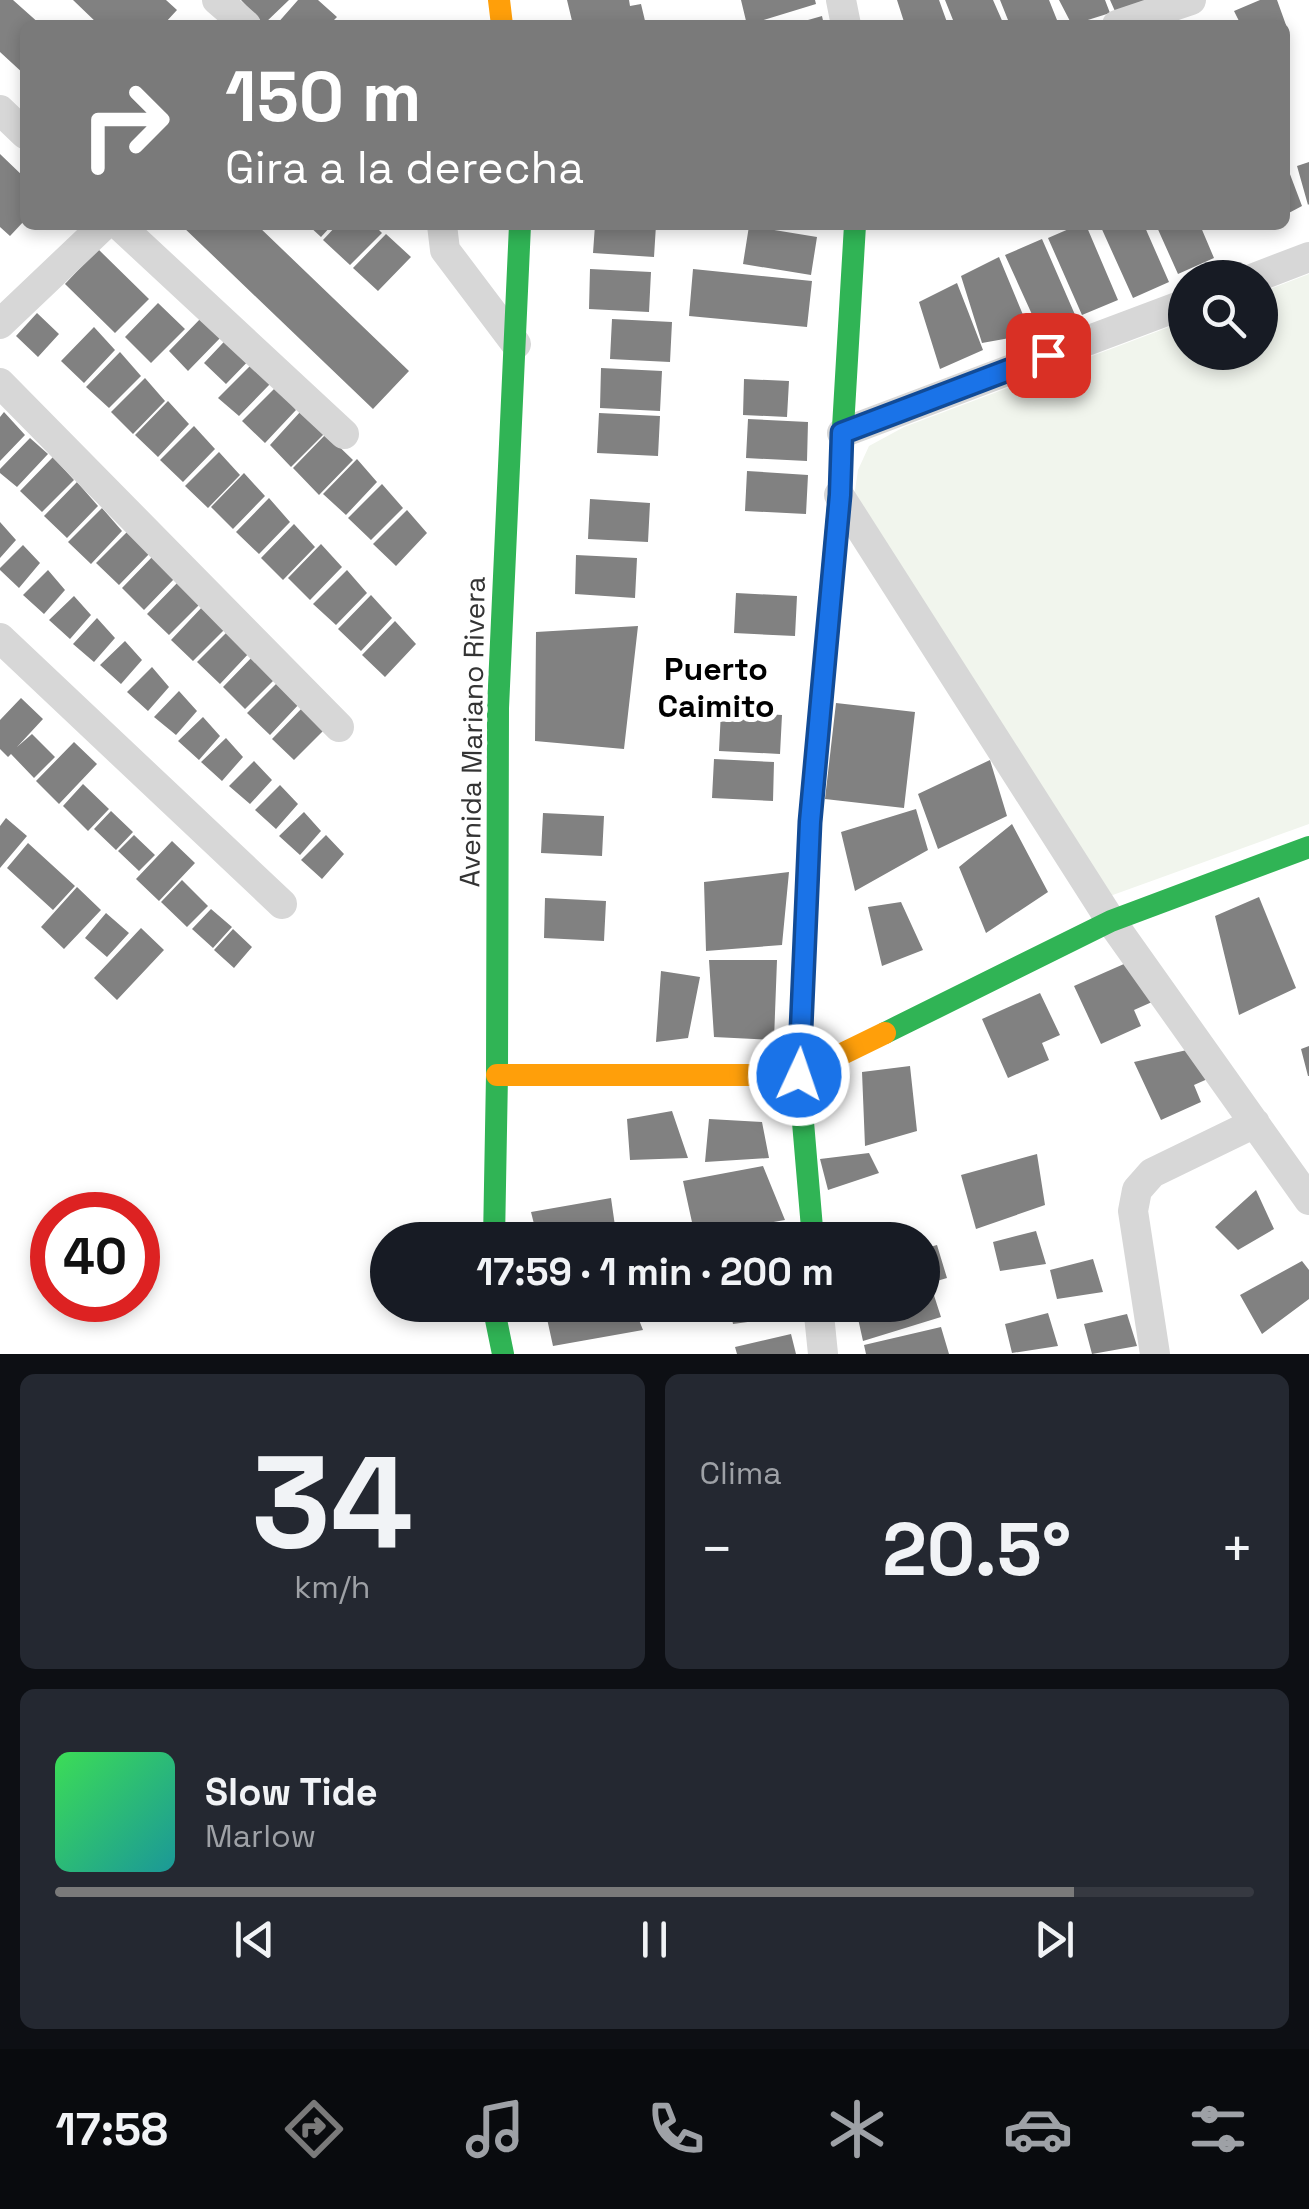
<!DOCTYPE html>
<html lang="es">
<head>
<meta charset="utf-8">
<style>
	:root { --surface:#171b24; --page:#242831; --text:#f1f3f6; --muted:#9ea1a6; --line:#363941; --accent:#7a7a7a }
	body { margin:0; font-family:"Space Grotesk",sans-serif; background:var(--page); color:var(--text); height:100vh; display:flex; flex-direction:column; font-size:38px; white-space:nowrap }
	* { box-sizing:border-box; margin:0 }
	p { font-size:32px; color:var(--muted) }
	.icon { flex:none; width:55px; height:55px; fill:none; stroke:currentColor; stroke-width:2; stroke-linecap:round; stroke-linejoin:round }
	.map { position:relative; height:1354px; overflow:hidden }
	.side { display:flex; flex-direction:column; gap:20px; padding:20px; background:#0d0f14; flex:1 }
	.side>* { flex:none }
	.top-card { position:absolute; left:20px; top:20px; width:1270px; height:210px; border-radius:15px; box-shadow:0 5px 15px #0003; background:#7a7a7a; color:#fff; overflow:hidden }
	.controls { position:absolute; left:1168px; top:260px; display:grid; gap:20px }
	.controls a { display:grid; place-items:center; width:110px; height:110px; border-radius:50%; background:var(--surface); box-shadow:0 5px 15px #0003; font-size:50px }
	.speed { position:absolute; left:30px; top:1192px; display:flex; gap:20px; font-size:50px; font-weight:700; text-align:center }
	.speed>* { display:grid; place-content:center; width:130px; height:130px; border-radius:50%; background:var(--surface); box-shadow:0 5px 15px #0003; line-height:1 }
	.speed .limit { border:15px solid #d22; background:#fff; color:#111 }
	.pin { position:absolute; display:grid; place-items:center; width:85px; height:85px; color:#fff; margin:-42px; border-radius:20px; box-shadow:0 5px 15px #0006 }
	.me { position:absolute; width:110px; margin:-55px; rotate:3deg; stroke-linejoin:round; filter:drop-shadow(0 0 8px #0008) }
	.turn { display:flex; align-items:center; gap:35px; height:210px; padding:0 40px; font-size:45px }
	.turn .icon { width:130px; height:130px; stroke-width:2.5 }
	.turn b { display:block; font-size:70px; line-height:85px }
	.big { font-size:75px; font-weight:600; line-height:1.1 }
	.side .card { flex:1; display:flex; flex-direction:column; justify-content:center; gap:15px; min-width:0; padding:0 35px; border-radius:15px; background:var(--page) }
	.side .dial { align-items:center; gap:0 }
	.dial b { font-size:130px; line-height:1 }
	.song { display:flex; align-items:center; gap:30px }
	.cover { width:120px; height:120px; border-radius:15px; background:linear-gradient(135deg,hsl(130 70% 55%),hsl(180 70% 35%)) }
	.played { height:10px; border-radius:5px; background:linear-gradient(90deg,var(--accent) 85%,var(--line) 85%) }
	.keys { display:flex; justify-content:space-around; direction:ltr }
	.heat { display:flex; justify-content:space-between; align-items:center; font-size:55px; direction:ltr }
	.side .tiles { flex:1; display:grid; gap:20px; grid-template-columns:1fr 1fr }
	.card:last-child { grid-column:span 2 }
	.trip { position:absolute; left:370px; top:1222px; width:570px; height:100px; border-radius:50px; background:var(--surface); box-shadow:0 5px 15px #0003; font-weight:600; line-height:100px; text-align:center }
	.tab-bar { display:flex; height:160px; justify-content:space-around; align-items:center; background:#090b0e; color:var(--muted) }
	.tab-bar .icon { width:70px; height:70px }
	.tab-bar .on { color:var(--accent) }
	.tab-bar b { font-size:45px; color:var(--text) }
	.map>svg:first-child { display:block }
	.green { fill:#f1f5ed }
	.building { fill:#818181 }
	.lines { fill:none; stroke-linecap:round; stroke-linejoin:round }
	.street { stroke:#d7d7d7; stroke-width:30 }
	.fast { stroke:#30b455; stroke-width:22 }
	.slow { stroke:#ff9f0a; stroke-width:22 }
	.route-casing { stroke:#114b97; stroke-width:25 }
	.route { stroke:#1a73e8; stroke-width:18 }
	.labels { text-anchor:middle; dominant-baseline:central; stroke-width:10; stroke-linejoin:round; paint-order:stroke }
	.street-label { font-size:28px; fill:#333; stroke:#fff }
	.quarter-label { font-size:32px; font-weight:bold; fill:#000; stroke:#fff }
</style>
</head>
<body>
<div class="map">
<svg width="1309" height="1354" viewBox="0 0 1309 1354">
	<rect width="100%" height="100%" fill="#fff"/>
	<path class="green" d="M1309,274V824L1110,896L853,504L858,470L869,446L904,427L1185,321V352H1260V293Z"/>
	<path class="building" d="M0,0H13L41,25H25V75L0,52Z
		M73,0H166L177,10L165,23L167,25H99Z
		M241,0H289L264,24Z
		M298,0H318L337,17L329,25H276Z
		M567,0H629L630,6L641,4L646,25H573Z
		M741,0H815L816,4L747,25Z
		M897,0H939L948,25H905Z
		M945,0H993L1004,25H955Z
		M1000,0H1049L1059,25H1010Z
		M1059,0H1105L1110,13L1072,25Z
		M1110,0H1164L1118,18Z
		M1260,0H1277L1286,25H1241L1234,11Z
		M822,16L824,25H794V24Z
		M0,154L25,178V220L10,236L0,227Z
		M1285,161L1302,206L1285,215Z
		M1309,162V204L1308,205L1297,166Z
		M181,225H257L409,371L373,409Z
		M308,225H332L321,237Z
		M337,225H374L382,233L350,265L323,240Z
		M595,225H656L654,257L593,253Z
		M1078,225H1086L1118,300L1082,315L1048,238Z
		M1100,225H1144L1169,282L1133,298Z
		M1156,225H1200L1214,258L1178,274Z
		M749,226L817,237L811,275L743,264Z
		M386,234L411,257L378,291L353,268Z
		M1042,239L1076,317L1040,332L1005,255Z
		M98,249L149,299L115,333L65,284Z
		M999,257L1031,334L982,343L961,276Z
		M590,269L651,272L649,312L589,309Z
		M693,269L812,281L807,327L689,316Z
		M957,283L983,350L940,369L919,302Z
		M158,303L185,329L151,363L125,337Z
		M37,313L59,334L38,357L16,336Z
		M203,316L223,335L188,371L169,351Z
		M612,319L672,322L670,362L610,359Z
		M94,327L115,350L84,383L61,361Z
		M237,328L258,351L226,384L204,363Z
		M120,352L141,376L109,408L86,387Z
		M252,364L270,384L239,416L218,398Z
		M601,368L662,371L660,411L600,408Z
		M145,378L165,401L133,434L111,412Z
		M744,379L789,381L787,417L743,415Z
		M276,387L296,410L265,443L242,421Z
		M168,401L189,424L158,457L135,435Z
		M301,411L325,433L291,467L270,445Z
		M4,412L25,435L0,461V417Z
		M599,413L660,416L658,456L597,453Z
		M748,419L808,422L807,461L746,458Z
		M194,426L215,449L183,482L160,460Z
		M326,434L353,460L319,495L293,468Z
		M30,438L48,454L17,487L0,473V469Z
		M219,452L240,475L208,508L185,486Z
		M53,457L74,480L42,512L20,491Z
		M357,459L377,482L346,515L323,494Z
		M747,471L808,475L806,514L745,511Z
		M244,473L265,496L233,529L211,507Z
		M77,482L98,506L67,538L44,516Z
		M382,484L403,508L371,540L348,518Z
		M269,498L290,522L259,554L236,532Z
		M590,499L650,503L648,542L588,539Z
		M102,508L122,531L91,564L68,542Z
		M407,510L427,533L396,566L373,544Z
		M0,522L16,540L0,558Z
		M294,524L315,547L283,580L261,558Z
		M130,529L151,552L119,585L96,563Z
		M321,544L342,567L310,600L288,578Z
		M23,545L40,563L19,588L0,570V568Z
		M155,554L176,577L144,610L122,588Z
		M576,555L637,558L635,598L575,594Z
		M48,570L65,590L44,614L23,595Z
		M347,570L367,593L336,625L313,604Z
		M180,580L201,603L169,635L147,614Z
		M736,593L797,596L795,636L734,633Z
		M371,595L392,618L361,651L338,629Z
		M74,596L91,615L70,639L49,620Z
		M204,605L225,629L193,661L171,640Z
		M97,618L115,638L94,662L73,644Z
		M395,621L416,644L385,677L362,655Z
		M638,626L624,749L535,741L536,632Z
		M231,628L251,651L220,684L197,662Z
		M125,641L142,660L121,684L100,665Z
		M256,653L277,677L245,709L223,687Z
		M152,667L169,687L148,711L127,692Z
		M281,679L301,702L270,735L247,713Z
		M179,691L197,711L176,735L154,717Z
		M21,698L43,719L17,747L32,734L55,757L34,778L11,754L8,757L0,749V720Z
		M836,703L915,712L904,808L825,799Z
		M305,705L326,728L294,760L272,739Z
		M721,711L782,715L780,754L719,751Z
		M203,717L220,736L199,760L178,741Z
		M226,738L243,757L222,781L201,762Z
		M74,742L97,764L59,804L36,781Z
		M714,759L774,762L773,801L712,798Z
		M990,760L1007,816L938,849L918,794Z
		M254,761L272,780L250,804L229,786Z
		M83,784L109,809L88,831L63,806Z
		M280,785L298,804L276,829L255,810Z
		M916,809L928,850L855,891L841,832Z
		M111,811L133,832L116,850L94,829Z
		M304,812L321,831L300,855L279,836Z
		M543,813L604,816L602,856L541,853Z
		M6,818L27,836L0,868V826Z
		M1012,824L1048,892L986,933L959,867Z
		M134,835L155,855L139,871L118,851Z
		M326,835L344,854L322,879L301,860Z
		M172,841L195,863L159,901L136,879Z
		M28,843L75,886L53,910L7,868Z
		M789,872L782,945L706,951L704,882Z
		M182,880L208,906L187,927L161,902Z
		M77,887L101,910L64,949L41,927Z
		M1259,897L1296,988L1239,1015L1215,916Z
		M545,898L606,901L604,941L544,938Z
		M901,902L923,950L882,966L868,907Z
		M211,909L232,927L213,948L192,929Z
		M106,913L129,933L107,957L85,938Z
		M141,928L164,950L117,1000L94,978Z
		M233,929L252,947L234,968L214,950Z
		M709,960H777L774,1040L714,1037Z
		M1133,960L1152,1002L1134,1010L1141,1026L1101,1044L1074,986Z
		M661,971L700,977L688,1038L656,1042Z
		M1040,993L1060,1035L1042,1043L1049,1060L1008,1078L982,1019Z
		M1309,1046V1076H1308L1301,1049Z
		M1187,1050L1212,1077L1194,1085L1201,1102L1161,1120L1134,1062Z
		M910,1066L917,1131L865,1146L862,1072Z
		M672,1111L688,1158L630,1160L627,1119Z
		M709,1119L762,1122L769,1158L705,1162Z
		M869,1153L879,1173L828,1190L820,1159Z
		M1037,1154L1045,1205L976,1229L961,1175Z
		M763,1166L785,1220L695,1236L683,1181Z
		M1256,1190L1274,1229L1238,1250L1215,1227Z
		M611,1198L617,1240H538L531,1212Z
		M1036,1231L1046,1264L1000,1271L993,1242Z
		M937,1245L947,1278L930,1283L941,1317L863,1341L855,1305H922V1249Z
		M1093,1259L1103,1292L1057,1299L1050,1270Z
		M1302,1261L1309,1270V1299L1262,1334L1240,1295Z
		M544,1305H633L643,1330L553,1346Z
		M729,1305H806L807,1314L733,1324Z
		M1048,1313L1058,1346L1012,1353L1005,1324Z
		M1127,1314L1137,1346L1092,1354L1084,1324Z
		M941,1327L949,1354H866L864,1345Z
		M791,1334L796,1354H737L735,1347Z"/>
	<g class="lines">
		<path class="street" d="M217,0L246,25
			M841,0L846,25
			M1117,25L1191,0
			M0,110L25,134
			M119,225L344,434
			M442,225L445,250L516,344
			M1254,278L1309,257
			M0,324L104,225
			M0,383L339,727
			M842,433L1185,304
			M839,495L1111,921L1309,1200
			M0,638L282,904
			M818,1305L823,1354
			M1155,1354L1133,1211L1137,1190L1152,1173L1255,1123"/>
		<path class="fast" d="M885,1033L1111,921L1309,847
			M494,1240L497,1075L498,708L520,225
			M813,1240L799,1075L810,822L839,495L855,225
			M493,1305L503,1354"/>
		<path class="slow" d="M499,0L502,25
			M497,1075H799L885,1033"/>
	</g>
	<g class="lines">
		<g class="route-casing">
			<path id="route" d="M799,1075L810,822L840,495L842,433L1048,355"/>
		</g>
		<use href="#route" class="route"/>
	</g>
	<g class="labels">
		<g class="street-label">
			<text transform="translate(472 732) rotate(-89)">Avenida Mariano Rivera</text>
		</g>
		<g class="quarter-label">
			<text x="716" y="669">Puerto<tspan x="716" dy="37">Caimito</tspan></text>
		</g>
	</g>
</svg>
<div class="controls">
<a><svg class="icon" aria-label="search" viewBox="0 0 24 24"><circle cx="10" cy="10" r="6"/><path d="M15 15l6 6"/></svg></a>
</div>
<div class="speed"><div class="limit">40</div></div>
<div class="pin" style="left:1048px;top:355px;background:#d93025"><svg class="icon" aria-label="arrive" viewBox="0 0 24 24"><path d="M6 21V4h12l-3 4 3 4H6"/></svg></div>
<svg class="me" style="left:799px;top:1075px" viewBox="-20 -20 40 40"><circle r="17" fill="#1a73e8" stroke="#fff" stroke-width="3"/><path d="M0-11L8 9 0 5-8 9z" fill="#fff"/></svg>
<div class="trip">17:59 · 1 min · 200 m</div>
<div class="top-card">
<div class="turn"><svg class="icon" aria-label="right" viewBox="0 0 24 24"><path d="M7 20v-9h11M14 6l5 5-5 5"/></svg><div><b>150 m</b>Gira a la derecha</div></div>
</div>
</div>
<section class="side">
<div class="tiles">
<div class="card dial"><b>34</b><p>km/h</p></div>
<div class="card"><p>Clima</p>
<div class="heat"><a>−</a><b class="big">20.5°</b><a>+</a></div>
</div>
<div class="card">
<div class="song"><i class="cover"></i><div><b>Slow Tide</b><p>Marlow</p></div></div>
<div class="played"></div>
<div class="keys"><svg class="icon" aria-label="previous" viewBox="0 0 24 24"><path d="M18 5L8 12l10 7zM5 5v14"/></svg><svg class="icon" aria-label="pause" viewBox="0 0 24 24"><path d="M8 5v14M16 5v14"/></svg><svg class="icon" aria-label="next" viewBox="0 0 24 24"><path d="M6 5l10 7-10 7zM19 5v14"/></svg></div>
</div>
</div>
</section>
<nav class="tab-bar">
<b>17:58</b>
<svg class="icon on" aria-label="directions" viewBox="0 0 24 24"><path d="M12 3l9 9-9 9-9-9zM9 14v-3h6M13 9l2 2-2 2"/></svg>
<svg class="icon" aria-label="music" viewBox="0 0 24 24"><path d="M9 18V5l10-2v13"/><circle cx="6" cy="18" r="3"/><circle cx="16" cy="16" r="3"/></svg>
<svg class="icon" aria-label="phone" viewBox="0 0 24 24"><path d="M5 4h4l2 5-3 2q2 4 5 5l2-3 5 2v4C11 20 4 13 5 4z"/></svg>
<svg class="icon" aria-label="climate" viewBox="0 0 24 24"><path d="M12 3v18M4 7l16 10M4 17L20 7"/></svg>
<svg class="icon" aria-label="car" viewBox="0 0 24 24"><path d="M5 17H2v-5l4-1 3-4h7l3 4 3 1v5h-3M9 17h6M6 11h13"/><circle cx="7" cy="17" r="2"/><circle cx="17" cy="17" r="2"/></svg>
<svg class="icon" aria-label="filters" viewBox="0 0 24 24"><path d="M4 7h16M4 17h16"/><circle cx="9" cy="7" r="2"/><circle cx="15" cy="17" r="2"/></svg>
</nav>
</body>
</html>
